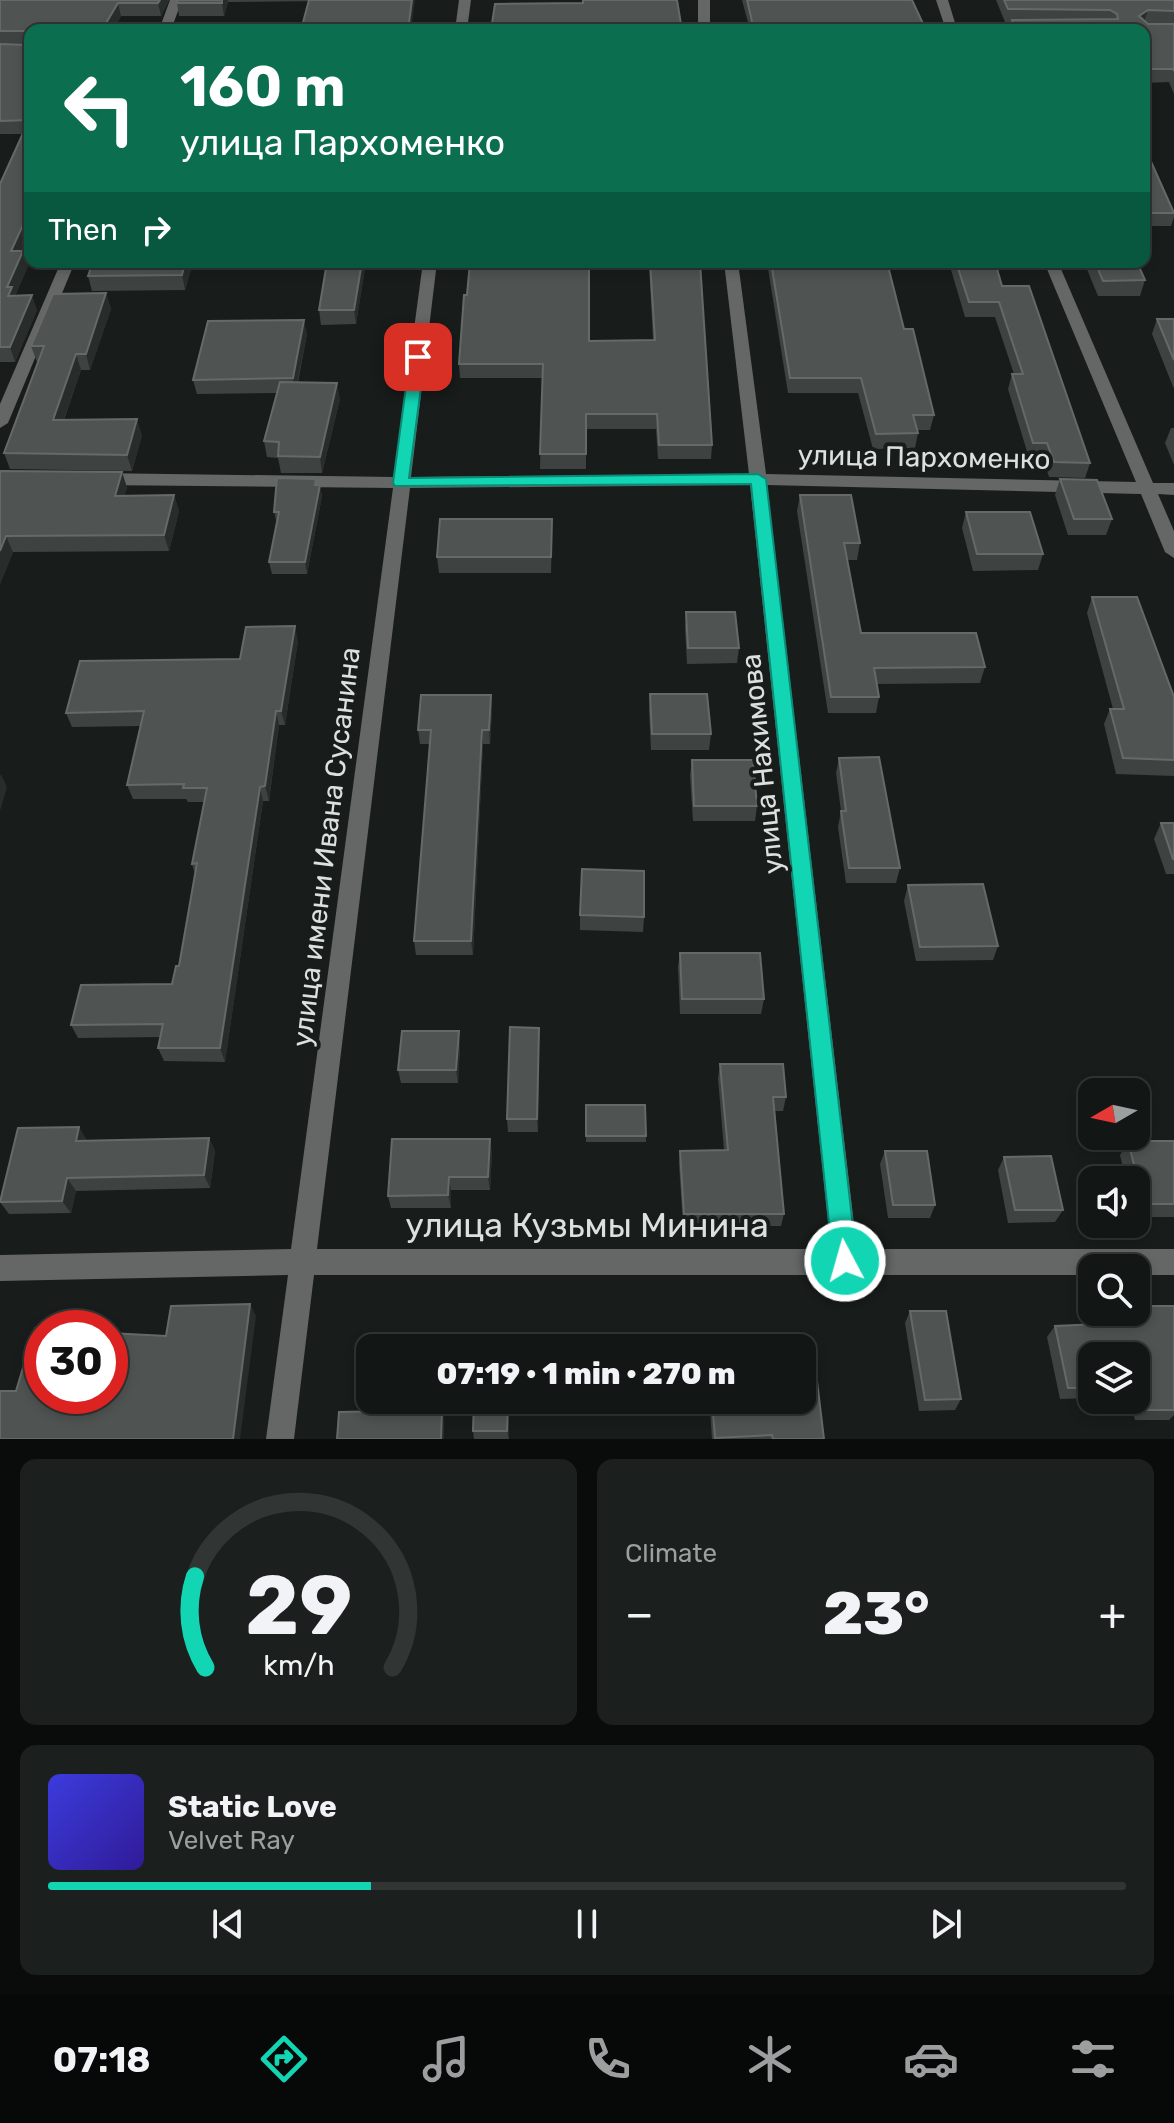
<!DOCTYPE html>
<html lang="en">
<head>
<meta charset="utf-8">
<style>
	:root { --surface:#121615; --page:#1b1f1e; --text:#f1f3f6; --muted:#9c9fa0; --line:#313534; --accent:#12d5b4 }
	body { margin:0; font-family:Rubik,sans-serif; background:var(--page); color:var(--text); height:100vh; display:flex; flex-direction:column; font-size:30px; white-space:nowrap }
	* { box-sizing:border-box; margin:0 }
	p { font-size:26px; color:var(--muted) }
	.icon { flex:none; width:44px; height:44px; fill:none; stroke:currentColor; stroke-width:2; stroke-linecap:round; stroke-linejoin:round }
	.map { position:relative; height:1439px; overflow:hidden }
	.details { display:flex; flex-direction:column; gap:20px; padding:20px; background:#0a0c0c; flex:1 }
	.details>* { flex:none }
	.top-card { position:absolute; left:24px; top:24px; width:1126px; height:244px; border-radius:16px; box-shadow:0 4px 12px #0003,0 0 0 2px var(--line); background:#0b6e4f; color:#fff; overflow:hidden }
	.needle { width:52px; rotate:261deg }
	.controls { position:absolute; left:1078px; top:1078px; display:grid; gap:16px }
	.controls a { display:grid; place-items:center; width:72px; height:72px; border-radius:16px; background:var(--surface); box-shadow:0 4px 12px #0003,0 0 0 2px var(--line); font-size:40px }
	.speed { position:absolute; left:24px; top:1310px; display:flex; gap:16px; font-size:40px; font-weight:700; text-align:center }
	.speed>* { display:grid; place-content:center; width:104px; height:104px; border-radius:50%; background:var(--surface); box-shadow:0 4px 12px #0003,0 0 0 2px var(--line); line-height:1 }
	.speed .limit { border:12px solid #d22; background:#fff; color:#111 }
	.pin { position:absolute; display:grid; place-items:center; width:68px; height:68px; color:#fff; margin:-34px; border-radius:16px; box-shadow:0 4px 12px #0006 }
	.me { position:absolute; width:88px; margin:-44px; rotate:354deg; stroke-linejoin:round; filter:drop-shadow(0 0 6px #0008) }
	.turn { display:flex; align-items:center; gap:28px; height:168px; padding:0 24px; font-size:36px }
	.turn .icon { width:104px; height:104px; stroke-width:2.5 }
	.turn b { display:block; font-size:56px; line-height:68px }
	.then { display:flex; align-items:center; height:76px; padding:0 24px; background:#0003; gap:16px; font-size:30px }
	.big { font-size:60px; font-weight:800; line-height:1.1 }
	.details .card { flex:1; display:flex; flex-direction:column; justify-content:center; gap:12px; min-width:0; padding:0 28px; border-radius:16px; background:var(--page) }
	.details .dial { align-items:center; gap:0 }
	.dial svg { height:208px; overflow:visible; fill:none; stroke:var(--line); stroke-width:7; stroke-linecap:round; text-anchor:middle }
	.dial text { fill:var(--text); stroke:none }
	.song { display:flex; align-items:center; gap:24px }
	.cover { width:96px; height:96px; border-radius:12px; background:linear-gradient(135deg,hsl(240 70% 55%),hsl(250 70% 35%)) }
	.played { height:8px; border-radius:4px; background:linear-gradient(90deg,var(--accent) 30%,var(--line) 30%) }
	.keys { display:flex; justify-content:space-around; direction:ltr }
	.heat { display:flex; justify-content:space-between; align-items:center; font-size:44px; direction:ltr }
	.details .tiles { flex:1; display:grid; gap:20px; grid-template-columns:1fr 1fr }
	.card:last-child { grid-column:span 2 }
	.trip { position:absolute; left:356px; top:1334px; width:460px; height:80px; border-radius:16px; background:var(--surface); box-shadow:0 4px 12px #0003,0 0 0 2px var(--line); font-weight:800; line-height:80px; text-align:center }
	.menu { display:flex; height:128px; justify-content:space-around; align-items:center; background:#070908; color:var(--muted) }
	.menu .icon { width:56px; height:56px }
	.menu .on { color:var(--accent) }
	.menu b { font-size:36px; color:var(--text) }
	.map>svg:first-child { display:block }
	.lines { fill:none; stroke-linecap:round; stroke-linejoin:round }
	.minor { fill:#646766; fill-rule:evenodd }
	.wall { fill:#3e4342; fill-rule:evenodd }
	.shaded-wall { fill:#282d2c }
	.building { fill:#4f5453; stroke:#656a68; stroke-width:2 }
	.route { fill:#12d5b4; stroke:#0c8a75; stroke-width:2 }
	.labels { text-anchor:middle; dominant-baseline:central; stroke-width:8; stroke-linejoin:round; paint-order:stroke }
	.street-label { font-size:28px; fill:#dce0de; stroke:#181d1c }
	.near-street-label { font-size:34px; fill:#dce0de; stroke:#181d1c }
</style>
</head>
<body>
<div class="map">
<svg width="1174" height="1439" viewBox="0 0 1174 1439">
	<rect width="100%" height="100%" fill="#181d1c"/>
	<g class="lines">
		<path class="minor" d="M170,0H182L171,30H159Z
			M459,0H471L467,30H455Z
			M698,0H710V30H698Z
			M936,0H948L956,26H1036L1042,30H946Z
			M61,262H75L8,423L0,428V404Z
			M423,262H437L411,477L749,474L724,262H738L766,474L1136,482L1044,262H1058L1153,483H1174V495L1158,494L1174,531V558L1165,552L1141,494L767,485L857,1249H1174V1275H1136V1268H1092V1275H314L294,1439H266L288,1275L0,1281V1255L291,1249L393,488L96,485L87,479L96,473L394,477ZM750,485L831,1249H317L410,488Z"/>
	</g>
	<path class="wall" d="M0,0H169L161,16H121L113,30H30V235L23,251L28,266L15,296L37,310L15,362H0V184L23,134H0Z
		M178,0H415L228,2L224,16H179L177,3Z
		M742,0H912L926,30H750Z
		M996,0H1174V94L1169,82L1144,83V30H1010L1011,22H1005Z
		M1144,148L1174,211V217L1171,226H1144Z
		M93,262H193L185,290L92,291L88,276Z
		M366,262L356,324L321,325L319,310Z
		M470,262H700L712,445L711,459H658L656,429H586V469H540L542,378H460L459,364ZM589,265H649L653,340L589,341Z
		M767,262H887L904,329L934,415L930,430H917L918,433L915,448L873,449L858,393H788Z
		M903,262H995L1002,286L1090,463L1085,478L1049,477L1043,458H1029L1008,389L1012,374H1014L995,317H965L949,263Z
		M1084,262H1137L1145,280L1140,296H1098Z
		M106,293L111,309L90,370H81L64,420L142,435L132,471L10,469L4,453L38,362H37L31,346Z
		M1157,319H1174V389L1152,334Z
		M307,334L298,382L340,399L322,473H281L278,458L267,457L264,441L277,393L197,394L193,380Z
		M1171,428H1174V465L1165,443Z
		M0,471L122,472L127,488L124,496L174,495L179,511L169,551L13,552L0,584Z
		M1060,479L1112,519L1106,535H1068L1055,495Z
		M318,485L322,496L307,574H272L269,562L277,524L274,512Z
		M800,495L860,543L857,560H847L861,633L985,667L980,683L877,684L879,697L876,713H828L797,511Z
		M966,512L1043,554L1038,570L973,571L962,528Z
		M552,535L551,573H439L437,557Z
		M1092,597L1174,697V776L1116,774L1104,724L1110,709H1113L1087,613Z
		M686,612L739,648L737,663L687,664L685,628Z
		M298,641L285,725H279L269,801H263L225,1062L164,1061L158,1048L161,1037L78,1038L71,1025L172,984L179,966L195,874L192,864L204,802H188L186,799H133L127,785L141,726L72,727L66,713Z
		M650,694L711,734L709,750H651L649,710Z
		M491,695L492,709L490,744H483L473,955H416L414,941L430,744H420L418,730Z
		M839,758L900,868L896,883H846L838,827L841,811L836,773Z
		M692,760L757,806L755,821H693L690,776Z
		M1161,823H1174V874H1166L1154,839Z
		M908,885L998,946L993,960L916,961L904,901Z
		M580,915L644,917L643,932L580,930Z
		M680,953L764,999L761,1014H680L678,967Z
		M539,1042L538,1132H508L507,1119Z
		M460,1045L458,1083H401L398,1070Z
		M720,1064L786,1097L783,1111H775L784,1214L781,1226H683L679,1164L680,1151L724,1150L718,1078Z
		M586,1105L646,1136V1142H586Z
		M209,1138L215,1151L210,1188L76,1191L71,1213L9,1214L0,1202V1200L87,1140Z
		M1128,1141H1174V1217H1136V1180H1126L1120,1155Z
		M885,1151L935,1205L930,1218H888L880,1164Z
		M492,1152L490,1190H451V1208H391L388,1196Z
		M1004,1157L1063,1210L1055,1222L1008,1223L998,1170Z
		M1174,1306V1415L1169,1420H1135L1130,1400H1136V1356H1092V1398L1060,1399L1047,1337L1055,1326L1111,1324L1109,1318L1113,1312H1136Z
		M910,1311L961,1399L955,1410L919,1411L905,1323Z
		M474,1400H509V1439H474L473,1431Z
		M616,1400H802L824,1439H712L710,1410L616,1413Z"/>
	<path class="shaded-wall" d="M160,0H169L161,16L158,3Z
		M222,0H228V2L224,16L222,3Z
		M412,0H415L411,30H408Z
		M118,3L121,16L113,30H102Z
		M1148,10L1144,23L1139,16Z
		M30,210V235L16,266L11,251Z
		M23,251L28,266L15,296H8L7,287Z
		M185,262H193L185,290L182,275Z
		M362,262H366L356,324L354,310Z
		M106,293L111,309L90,370L86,354Z
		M32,295L37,310L15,362L10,347Z
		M304,320L307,334L295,393L293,378Z
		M76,354L81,370L58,436L53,420Z
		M337,383L340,399L322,473L320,457Z
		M137,419L142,435L132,471L127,455Z
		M122,472L127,488L120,512L115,496Z
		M320,485L322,496L307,574L305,562Z
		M174,495L179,511L169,551L164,535Z
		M6,536L13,552L0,584V551Z
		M295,626L298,641L285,725L281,711Z
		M491,695L492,709L490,744L489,730Z
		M276,711L279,725L269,801L265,786Z
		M482,730L483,744L473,955L471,941Z
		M1,774L7,787L0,811V777Z
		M260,787L263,801L225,1062L220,1048Z
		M539,1028V1042L538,1132L537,1119Z
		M459,1031L460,1045L458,1083L456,1070Z
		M79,1127L87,1140L76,1141Z
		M209,1138L215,1151L210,1188L204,1175Z
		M490,1139L492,1152L490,1190L488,1177Z
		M449,1177L451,1190V1208L448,1195Z
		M67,1178L76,1191L71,1213L62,1201Z
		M250,1304L256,1316L240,1439H233Z
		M508,1400H509V1439L507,1431Z
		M442,1410L444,1419V1439H441Z"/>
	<path class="building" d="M0,0H160L158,3H118L102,30H30V210L11,251H23L7,287H12L8,296L32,295L10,347H0V184L29,120L0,121V44L26,45L29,34L26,31H0Z
		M178,0H222V3H177Z
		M309,0H412L408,30H301Z
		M583,0H677L682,30H491L495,4L583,3Z
		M747,0H912L926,30H754Z
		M1004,0H1174V11L1148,10L1139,16L1148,24H1174V71L1173,69H1144V30H1016L1012,20L1118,19L1117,14L1110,10L1008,9Z
		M1144,148H1145L1174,213H1144Z
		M93,262H185L182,275L88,276Z
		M327,262H362L354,310H319Z
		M470,262H589V341L655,340L650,262H700L712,445H659L657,414H586V454H540L543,364H459L464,295H467Z
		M771,262H887L904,329H913L934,415H913L918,433L876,434L861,378H790Z
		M956,262H995L1002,286H1029L1090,463L1054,462L1047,443H1033L1012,374H1023L999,302H969Z
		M1095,262H1137L1145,280L1103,281Z
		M106,293L86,354H76L53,420L137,419L127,455L4,453L44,346H31L53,294Z
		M1157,319H1174V360Z
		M304,320L293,378L193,380L208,321Z
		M280,382L337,383L320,457L278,456L279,442L264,441Z
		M0,471L122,472L115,496L174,495L164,535L6,536L0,551Z
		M277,478L316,479L315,485H320L305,562H269L279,512H274Z
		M1060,479L1097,480L1112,519H1074Z
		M800,495H851L860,543H844L861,633H976L985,667L874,668L879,697H831Z
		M966,512H1030L1043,554H977Z
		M440,519H552L551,557H437Z
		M1092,597H1137L1174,697V760L1123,758L1110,709H1124Z
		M686,612H735L739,648H688Z
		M295,626L281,711H276L265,786L260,787L220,1048H158L163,1024L71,1025L81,985L172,984L176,966H179L197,863L192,864L207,788H183L184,784L127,785L144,711L66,713L80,661L240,659L246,627Z
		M650,694H707L711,734H652Z
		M421,695H491L489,730H482L471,941H414L431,730H418Z
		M879,757L900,868H849L841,811H846L839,758Z
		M692,760H753L757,806H694Z
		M1161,823H1174V859H1173Z
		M582,869L644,871V917L580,915Z
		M983,884L998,946L920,947L908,885Z
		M680,953H760L764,999H682Z
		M510,1027L539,1028L537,1119H507Z
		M402,1031H459L456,1070H398Z
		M720,1064H783L786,1097H773L784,1214H684L680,1151L728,1150Z
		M586,1105H645L646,1136H586Z
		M79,1127L76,1141L209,1138L204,1175L67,1178L62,1201L0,1202L18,1128Z
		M392,1139H490L488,1177H449L448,1195L388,1196Z
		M1128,1141H1174V1204H1144Z
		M885,1151H927L935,1205H893Z
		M1051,1156L1063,1210H1015L1004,1157Z
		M250,1304L233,1439H0V1391H16L35,1328H42V1396H110V1333L166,1336L171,1306Z
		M1136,1306H1174V1410H1145L1139,1387H1136V1356H1092V1388H1068L1055,1326L1122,1323L1119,1312H1136Z
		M910,1311H946L961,1399L925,1400Z
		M660,1333V1348H615V1334Z
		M509,1335L508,1348H475V1336Z
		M802,1356H814L824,1439H773L772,1435L715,1438L712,1401L617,1404L616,1400H802Z
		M474,1400H508L507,1431H473Z
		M442,1410L441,1439H337L339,1412Z"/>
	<path class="route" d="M418,352L425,357L409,478L758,474L766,479L857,1261L853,1269L845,1273L836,1269L833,1261L751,484L395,486L393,483L410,357Z"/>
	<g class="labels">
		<g class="street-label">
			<text transform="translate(924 457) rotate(1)">улица Пархоменко</text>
			<text transform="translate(762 764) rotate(-96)">улица Нахимова</text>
			<text transform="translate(326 847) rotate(-83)">улица имени Ивана Сусанина</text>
		</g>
		<g class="near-street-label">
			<text x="587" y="1225">улица Кузьмы Минина</text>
		</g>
	</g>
</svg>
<div class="controls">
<a><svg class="needle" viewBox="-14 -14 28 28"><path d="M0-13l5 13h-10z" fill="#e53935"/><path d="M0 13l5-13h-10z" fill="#9c9fa0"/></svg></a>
<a><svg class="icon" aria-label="sound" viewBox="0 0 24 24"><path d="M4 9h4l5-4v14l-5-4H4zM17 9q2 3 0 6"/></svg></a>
<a><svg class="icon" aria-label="search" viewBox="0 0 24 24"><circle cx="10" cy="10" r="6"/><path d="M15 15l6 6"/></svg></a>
<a><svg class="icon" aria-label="layers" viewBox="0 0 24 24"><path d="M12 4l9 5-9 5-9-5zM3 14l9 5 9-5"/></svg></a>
</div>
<div class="speed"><div class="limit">30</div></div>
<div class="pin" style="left:418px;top:357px;background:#d93025"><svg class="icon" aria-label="arrive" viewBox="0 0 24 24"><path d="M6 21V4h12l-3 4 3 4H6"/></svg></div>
<svg class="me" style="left:845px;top:1261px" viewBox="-20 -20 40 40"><circle r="17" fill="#12d5b4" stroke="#fff" stroke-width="3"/><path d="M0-11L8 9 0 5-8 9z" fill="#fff"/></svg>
<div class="trip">07:19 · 1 min · 270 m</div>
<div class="top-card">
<div class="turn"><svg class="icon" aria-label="left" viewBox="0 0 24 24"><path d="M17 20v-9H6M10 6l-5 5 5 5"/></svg><div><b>160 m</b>улица Пархоменко</div></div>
<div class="then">Then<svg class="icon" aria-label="right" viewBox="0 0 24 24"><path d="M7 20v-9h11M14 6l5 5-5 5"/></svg></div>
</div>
</div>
<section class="details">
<div class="tiles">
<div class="card dial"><svg viewBox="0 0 100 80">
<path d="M14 69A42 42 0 1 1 86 69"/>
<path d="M14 69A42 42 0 0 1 10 34" stroke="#12d5b4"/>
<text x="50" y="56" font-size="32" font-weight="700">29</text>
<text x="50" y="72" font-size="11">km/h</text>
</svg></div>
<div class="card"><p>Climate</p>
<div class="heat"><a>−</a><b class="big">23°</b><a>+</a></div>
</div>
<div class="card">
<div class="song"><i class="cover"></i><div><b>Static Love</b><p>Velvet Ray</p></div></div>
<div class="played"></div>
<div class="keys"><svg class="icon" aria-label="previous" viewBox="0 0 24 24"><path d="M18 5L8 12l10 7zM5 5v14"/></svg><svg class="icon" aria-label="pause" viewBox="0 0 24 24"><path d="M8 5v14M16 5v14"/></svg><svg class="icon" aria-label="next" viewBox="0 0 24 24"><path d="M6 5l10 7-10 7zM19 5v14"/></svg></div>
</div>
</div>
</section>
<nav class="menu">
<b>07:18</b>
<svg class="icon on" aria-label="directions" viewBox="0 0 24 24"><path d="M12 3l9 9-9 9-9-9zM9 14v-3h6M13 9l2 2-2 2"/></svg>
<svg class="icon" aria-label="music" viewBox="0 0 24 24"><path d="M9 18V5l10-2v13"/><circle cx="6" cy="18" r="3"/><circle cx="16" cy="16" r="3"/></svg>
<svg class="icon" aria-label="phone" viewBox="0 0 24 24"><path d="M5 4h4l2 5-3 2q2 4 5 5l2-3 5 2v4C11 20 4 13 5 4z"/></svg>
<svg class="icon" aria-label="climate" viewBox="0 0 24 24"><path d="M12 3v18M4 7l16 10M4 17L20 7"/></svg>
<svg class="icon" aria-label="car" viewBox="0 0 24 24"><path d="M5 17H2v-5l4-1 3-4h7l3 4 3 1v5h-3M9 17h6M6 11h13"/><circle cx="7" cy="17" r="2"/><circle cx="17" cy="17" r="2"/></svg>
<svg class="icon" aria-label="filters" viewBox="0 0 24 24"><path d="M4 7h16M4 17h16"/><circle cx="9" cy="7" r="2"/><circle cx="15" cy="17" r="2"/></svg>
</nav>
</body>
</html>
